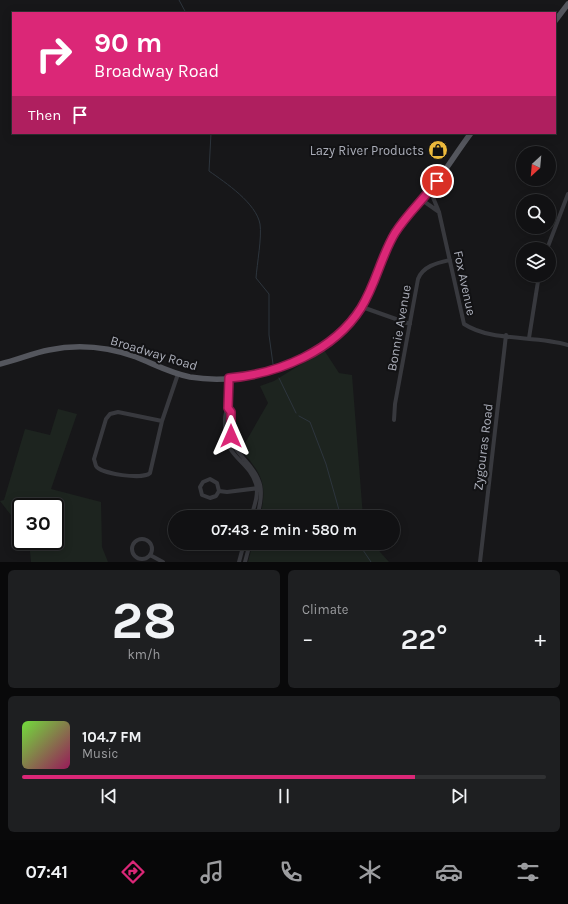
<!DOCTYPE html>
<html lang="en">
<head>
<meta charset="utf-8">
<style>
	:root { --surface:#111113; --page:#1e1f21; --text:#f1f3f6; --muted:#9c9da0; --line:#303133; --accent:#db2777 }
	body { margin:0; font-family:Karla,sans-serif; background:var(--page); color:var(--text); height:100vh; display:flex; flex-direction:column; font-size:15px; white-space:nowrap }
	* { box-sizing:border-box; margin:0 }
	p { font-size:13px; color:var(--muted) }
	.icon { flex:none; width:22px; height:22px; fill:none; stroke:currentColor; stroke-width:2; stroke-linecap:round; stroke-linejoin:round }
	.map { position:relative; height:562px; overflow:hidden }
	.side { display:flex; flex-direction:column; gap:8px; padding:8px; background:#09090a; flex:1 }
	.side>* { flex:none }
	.guide { position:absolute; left:12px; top:12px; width:544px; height:122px; border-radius:0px; box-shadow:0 2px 10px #0003,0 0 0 1px var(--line); background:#db2777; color:#fff; overflow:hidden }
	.needle { width:26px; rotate:206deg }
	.tools { position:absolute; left:516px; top:146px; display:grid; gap:8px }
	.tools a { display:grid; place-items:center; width:40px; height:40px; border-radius:50%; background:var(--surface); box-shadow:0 2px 10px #0003,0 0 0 1px var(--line); font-size:20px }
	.speed { position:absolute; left:12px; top:498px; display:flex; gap:8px; font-size:20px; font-weight:700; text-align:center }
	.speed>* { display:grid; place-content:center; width:52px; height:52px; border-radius:50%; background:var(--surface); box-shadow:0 2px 10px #0003,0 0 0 1px var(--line); line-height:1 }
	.speed .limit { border:2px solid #111; border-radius:6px; background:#fff; color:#111 }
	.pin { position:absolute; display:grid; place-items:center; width:34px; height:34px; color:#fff; margin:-17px; border:2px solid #fff; border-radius:50%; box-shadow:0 1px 4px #0007 }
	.me { position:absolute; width:44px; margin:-22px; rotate:0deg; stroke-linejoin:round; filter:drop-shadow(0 0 3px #0008) }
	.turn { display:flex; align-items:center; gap:14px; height:84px; padding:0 16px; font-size:18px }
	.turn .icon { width:52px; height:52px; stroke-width:2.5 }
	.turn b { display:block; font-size:28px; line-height:34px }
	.then { display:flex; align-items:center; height:38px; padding:0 16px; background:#0003; gap:8px; font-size:15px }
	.big { font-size:30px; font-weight:600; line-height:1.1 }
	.side .tile { flex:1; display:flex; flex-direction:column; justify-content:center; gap:6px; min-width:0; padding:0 14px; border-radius:6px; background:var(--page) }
	.side .dial { align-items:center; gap:0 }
	.dial b { font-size:52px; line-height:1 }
	.song { display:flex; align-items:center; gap:12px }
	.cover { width:48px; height:48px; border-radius:6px; background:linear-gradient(135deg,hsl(100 70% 55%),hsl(330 70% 35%)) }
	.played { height:4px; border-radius:2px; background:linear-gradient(90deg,var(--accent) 75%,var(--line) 75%) }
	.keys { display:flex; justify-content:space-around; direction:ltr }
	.heat { display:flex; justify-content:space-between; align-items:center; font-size:22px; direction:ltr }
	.side .tiles { flex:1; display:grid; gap:8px; grid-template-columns:1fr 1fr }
	.tile:last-child { grid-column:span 2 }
	.trip { position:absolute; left:168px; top:510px; width:232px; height:40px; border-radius:20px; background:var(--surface); box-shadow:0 2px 10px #0003,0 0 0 1px var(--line); font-weight:600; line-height:40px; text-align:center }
	.dock { display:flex; height:64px; justify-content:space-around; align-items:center; background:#070708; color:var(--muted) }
	.dock .icon { width:28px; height:28px }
	.dock .active { color:var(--accent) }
	.dock b { font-size:18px; color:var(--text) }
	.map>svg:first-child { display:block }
	.green { fill:#1d241f }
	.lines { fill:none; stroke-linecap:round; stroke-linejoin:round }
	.stream { stroke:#2d353d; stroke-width:1 }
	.minor { stroke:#38393e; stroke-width:4 }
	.major { stroke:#54565d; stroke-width:5.5 }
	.route-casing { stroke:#8e194d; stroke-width:10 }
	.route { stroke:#db2777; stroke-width:7 }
	.labels { text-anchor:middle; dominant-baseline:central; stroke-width:4; stroke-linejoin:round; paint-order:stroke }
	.poi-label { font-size:13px; fill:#aaadb8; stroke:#121214; text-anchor:end }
	.street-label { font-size:13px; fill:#aaadb8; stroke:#121214 }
</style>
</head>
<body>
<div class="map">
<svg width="568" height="562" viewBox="0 0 568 562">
	<rect width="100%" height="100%" fill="#171719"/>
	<path class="green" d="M324,350L339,373L352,375L363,517H260C268,484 262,474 241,450L268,403L260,386L274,381Z
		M58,409L77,414L51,489L101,502L102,547L108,562H31L29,541H55V507H21V528L0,501L4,500L25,429L50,435Z
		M253,543H372L389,562H248Z"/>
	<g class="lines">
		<path class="stream" d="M179,0L186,13
			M211,133L209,171C226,183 256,203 260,224C262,237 257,264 256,278L269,294V335L273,364
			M279,378L296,413
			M299,416L310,422L326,464L341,517
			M359,544L371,562"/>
		<path class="minor" d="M430,190L439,212L464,324C491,342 536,335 568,345
			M422,200L439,212
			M547,249L568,194
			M362,307L410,324
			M529,338L539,275
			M229,378L228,408C234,417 228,431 232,442C235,449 240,454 245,460C263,480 264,491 257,517
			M228,408C224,414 225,419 225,426C224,458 249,460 256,484C259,494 254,507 251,517
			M394,420L395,404L418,279C423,266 437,263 450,260
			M162,421L118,412L110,414L106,419L94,459L96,466C101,474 143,480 150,473L162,421L178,374
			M219,491L217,483L210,479L203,482L200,487L202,495L210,498L216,496L219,491L227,492L259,488
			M132 549a10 10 0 1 1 20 0a10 10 0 1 1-20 0Z
			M150,555L163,562
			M239,562L244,543
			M245,562L250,543
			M480,562L506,335"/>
		<path class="major" d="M555,21L568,4
			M0,364C17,360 33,353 49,350C78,344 108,347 136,357C154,364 170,373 190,377C250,387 327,361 361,309C376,286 381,258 394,234C403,219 416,208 427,194C443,175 456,153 471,133"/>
	</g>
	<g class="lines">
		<g class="route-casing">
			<path id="route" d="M231,436V412L228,408L229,378C278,374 334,351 361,308C376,284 381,256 395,233C407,214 424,199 437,181"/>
		</g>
		<use href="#route" class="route"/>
	</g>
	<defs>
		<g id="shop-disc" transform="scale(1)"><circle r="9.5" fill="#ecba3c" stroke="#121214"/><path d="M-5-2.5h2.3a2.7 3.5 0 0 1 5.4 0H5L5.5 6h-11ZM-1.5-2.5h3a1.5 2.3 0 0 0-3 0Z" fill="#111"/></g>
	</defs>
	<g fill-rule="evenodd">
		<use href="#shop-disc" x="438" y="150"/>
	</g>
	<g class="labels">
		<g class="poi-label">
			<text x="424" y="150">Lazy River Products</text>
		</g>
		<g class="street-label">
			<text transform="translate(465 283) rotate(78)">Fox Avenue</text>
			<text transform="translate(399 328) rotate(-80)">Bonnie Avenue</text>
			<text transform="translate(154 353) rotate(17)">Broadway Road</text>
			<text transform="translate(483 447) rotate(-83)">Zygouras Road</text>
		</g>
	</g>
</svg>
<div class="tools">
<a><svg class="needle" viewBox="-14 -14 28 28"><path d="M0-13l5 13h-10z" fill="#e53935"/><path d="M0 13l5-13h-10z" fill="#9c9da0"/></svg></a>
<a><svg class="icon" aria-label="search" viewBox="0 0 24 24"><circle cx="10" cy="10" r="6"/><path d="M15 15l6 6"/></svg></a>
<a><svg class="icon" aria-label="layers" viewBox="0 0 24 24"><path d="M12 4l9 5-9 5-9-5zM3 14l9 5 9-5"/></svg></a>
</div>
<div class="speed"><div class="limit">30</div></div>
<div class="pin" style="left:437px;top:181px;background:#d93025"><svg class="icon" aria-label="arrive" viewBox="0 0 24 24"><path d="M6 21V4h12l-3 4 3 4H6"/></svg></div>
<svg class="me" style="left:231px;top:436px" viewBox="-20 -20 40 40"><path d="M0-17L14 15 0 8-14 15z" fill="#db2777" stroke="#fff" stroke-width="4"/></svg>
<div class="trip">07:43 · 2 min · 580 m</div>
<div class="guide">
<div class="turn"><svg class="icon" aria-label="right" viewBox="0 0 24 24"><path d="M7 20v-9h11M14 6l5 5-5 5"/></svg><div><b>90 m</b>Broadway Road</div></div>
<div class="then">Then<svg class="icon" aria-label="arrive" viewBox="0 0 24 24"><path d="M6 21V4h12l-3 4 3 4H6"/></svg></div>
</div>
</div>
<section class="side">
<div class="tiles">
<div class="tile dial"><b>28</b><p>km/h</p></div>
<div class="tile"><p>Climate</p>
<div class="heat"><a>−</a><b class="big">22°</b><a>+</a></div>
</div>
<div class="tile">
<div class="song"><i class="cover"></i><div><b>104.7 FM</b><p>Music</p></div></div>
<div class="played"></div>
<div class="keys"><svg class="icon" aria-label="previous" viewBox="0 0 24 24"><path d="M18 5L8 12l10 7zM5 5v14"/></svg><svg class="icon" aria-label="pause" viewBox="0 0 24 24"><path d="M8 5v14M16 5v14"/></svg><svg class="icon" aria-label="next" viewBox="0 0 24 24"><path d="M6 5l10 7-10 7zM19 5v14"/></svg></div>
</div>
</div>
</section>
<nav class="dock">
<b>07:41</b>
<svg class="icon active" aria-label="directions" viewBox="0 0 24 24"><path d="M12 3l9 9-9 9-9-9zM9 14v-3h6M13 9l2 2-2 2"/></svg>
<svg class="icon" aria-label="music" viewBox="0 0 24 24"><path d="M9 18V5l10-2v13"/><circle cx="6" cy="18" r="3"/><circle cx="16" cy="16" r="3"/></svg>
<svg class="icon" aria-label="phone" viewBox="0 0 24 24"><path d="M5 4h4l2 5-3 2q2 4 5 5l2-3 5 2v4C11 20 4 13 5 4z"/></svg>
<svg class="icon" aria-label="climate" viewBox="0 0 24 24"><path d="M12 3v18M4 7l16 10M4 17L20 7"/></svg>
<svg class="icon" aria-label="car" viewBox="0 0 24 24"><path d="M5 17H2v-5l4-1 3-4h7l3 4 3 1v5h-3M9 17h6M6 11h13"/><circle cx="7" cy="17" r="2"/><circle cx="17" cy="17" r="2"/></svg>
<svg class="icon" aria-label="filters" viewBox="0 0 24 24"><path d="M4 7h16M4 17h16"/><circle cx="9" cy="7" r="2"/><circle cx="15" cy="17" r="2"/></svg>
</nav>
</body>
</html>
